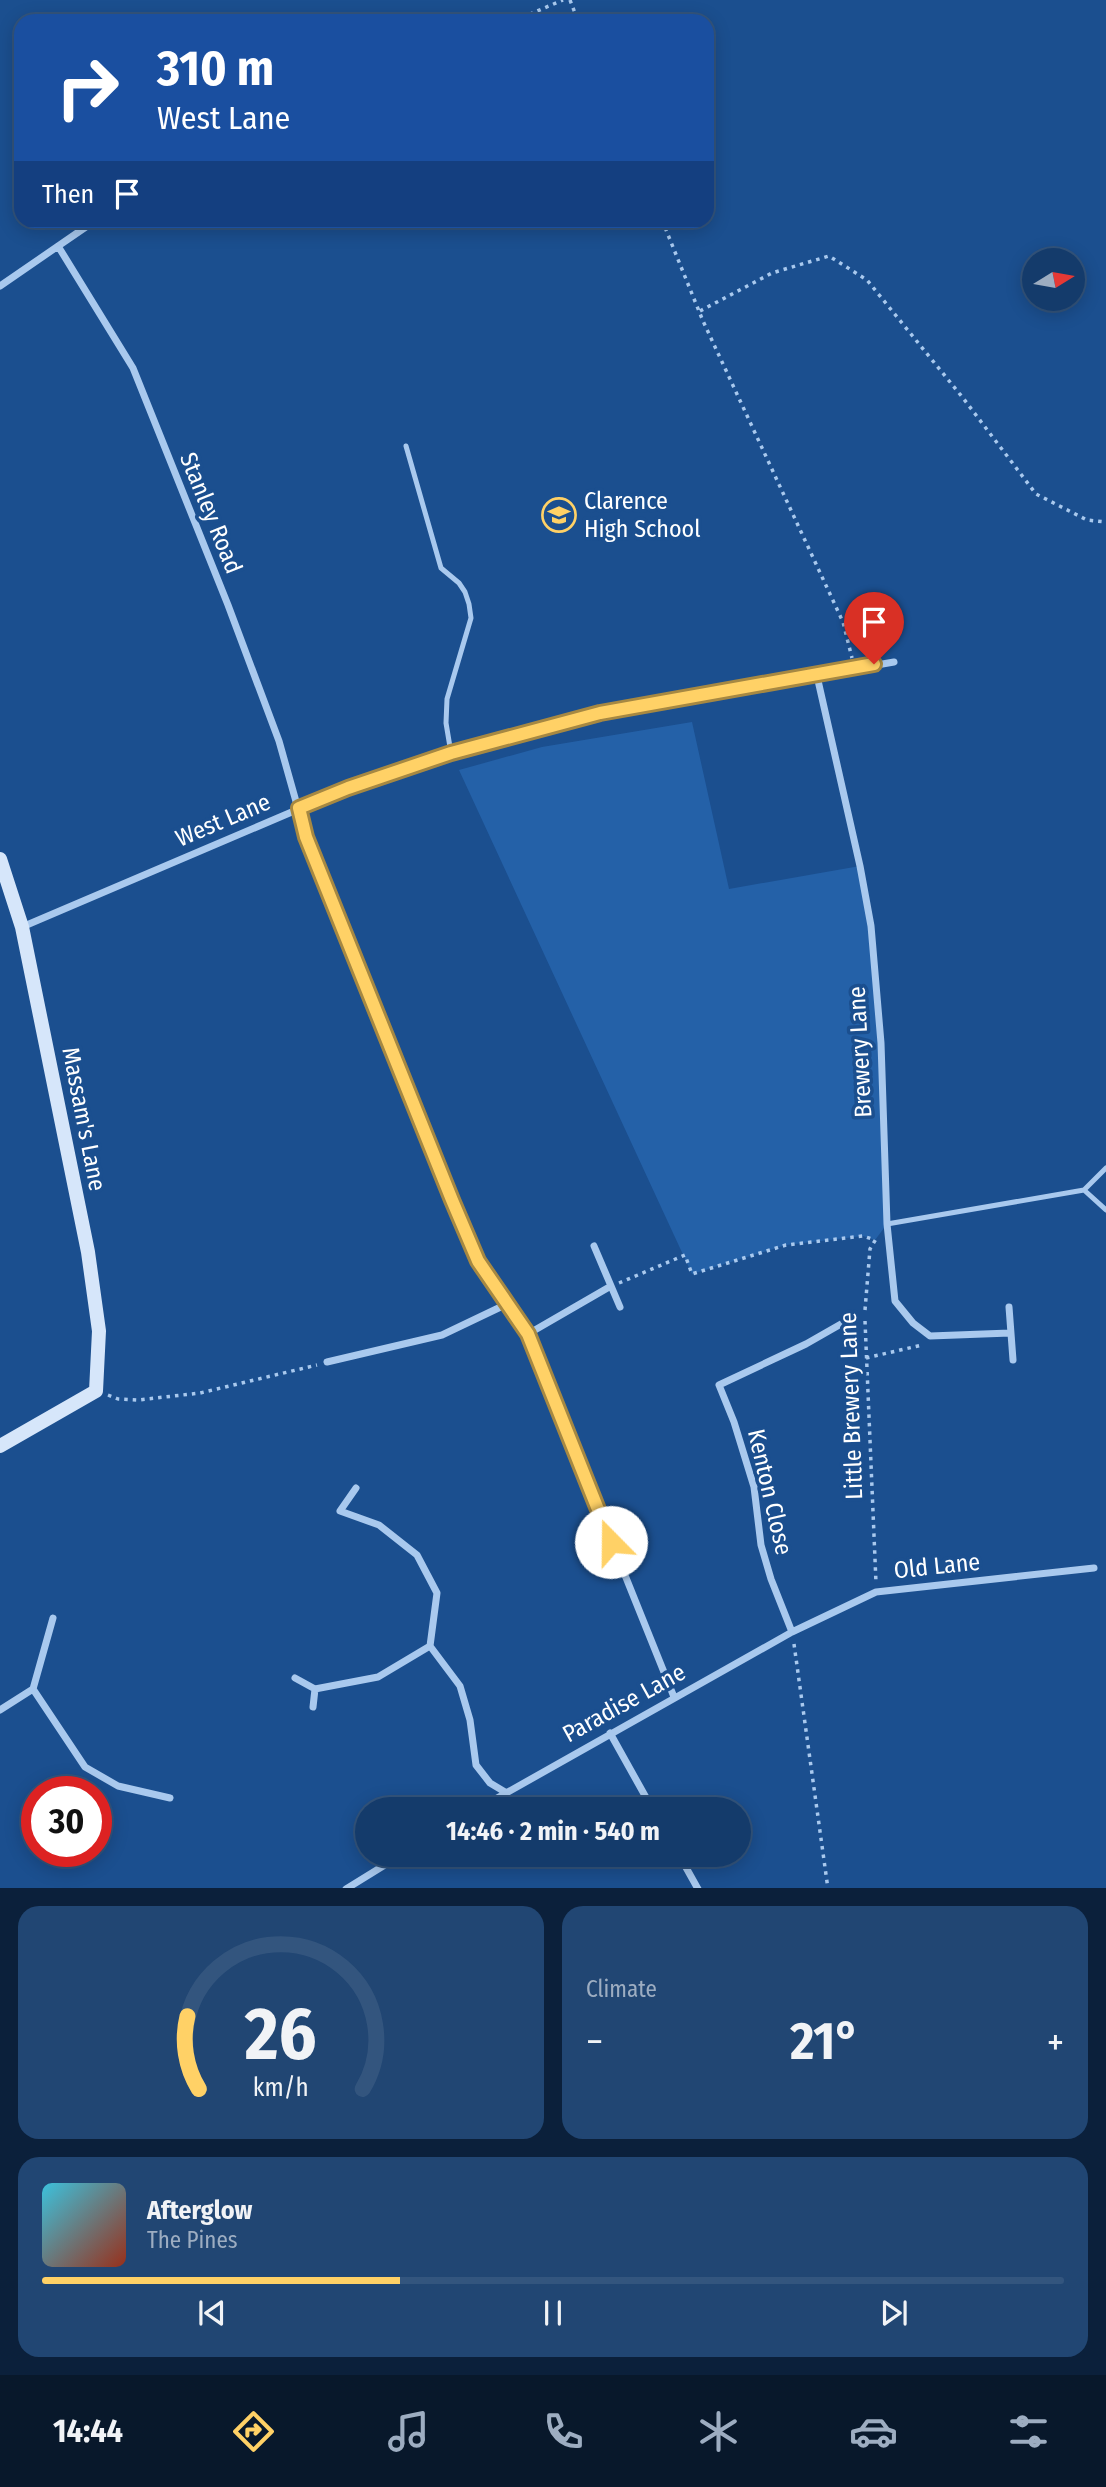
<!DOCTYPE html>
<html lang="en">
<head>
<meta charset="utf-8">
<style>
	:root { --surface:#143b6b; --page:#214673; --text:#f1f3f6; --muted:#9dadc1; --line:#33557e; --accent:#ffd166 }
	body { margin:0; font-family:"Fira Sans Condensed",sans-serif; background:var(--page); color:var(--text); height:100vh; display:flex; flex-direction:column; font-size:26px; white-space:nowrap }
	* { box-sizing:border-box; margin:0 }
	p { font-size:23px; color:var(--muted) }
	.icon { flex:none; width:38px; height:38px; fill:none; stroke:currentColor; stroke-width:2; stroke-linecap:round; stroke-linejoin:round }
	.map { position:relative; height:1888px; overflow:hidden }
	.details { display:flex; flex-direction:column; gap:18px; padding:18px; background:#0b203b; flex:1 }
	.details>* { flex:none }
	.guide { position:absolute; left:14px; top:14px; width:700px; height:214px; border-radius:21px; box-shadow:0 4px 18px #0003,0 0 0 2px var(--line); background:#1a4fa0; color:#fff; overflow:hidden }
	.needle { width:46px; rotate:79deg }
	.controls { position:absolute; left:1022px; top:248px; display:grid; gap:14px }
	.controls a { display:grid; place-items:center; width:63px; height:63px; border-radius:50%; background:var(--surface); box-shadow:0 4px 18px #0003,0 0 0 2px var(--line); font-size:35px }
	.speed { position:absolute; left:21px; top:1776px; display:flex; gap:14px; font-size:35px; font-weight:700; text-align:center }
	.speed>* { display:grid; place-content:center; width:91px; height:91px; border-radius:50%; background:var(--surface); box-shadow:0 4px 18px #0003,0 0 0 2px var(--line); line-height:1 }
	.speed .limit { border:10px solid #d22; background:#fff; color:#111 }
	.pin { position:absolute; display:grid; place-items:center; width:60px; height:60px; color:#fff; margin:-72px -30px; border-radius:50% 50% 50% 0; rotate:-45deg; box-shadow:0 0 7px #0007 }
	.pin .icon { rotate:45deg }
	.me { position:absolute; width:77px; margin:-38px; rotate:338deg; stroke-linejoin:round; filter:drop-shadow(0 0 5px #0008) }
	.turn { display:flex; align-items:center; gap:24px; height:147px; padding:0 28px; font-size:32px }
	.turn .icon { width:91px; height:91px; stroke-width:2.5 }
	.turn b { display:block; font-size:49px; line-height:60px }
	.then { display:flex; align-items:center; height:66px; padding:0 28px; background:#0003; gap:14px; font-size:26px }
	.big { font-size:52px; font-weight:700; line-height:1.1 }
	.details .widget { flex:1; display:flex; flex-direction:column; justify-content:center; gap:10px; min-width:0; padding:0 24px; border-radius:21px; background:var(--page) }
	.details .dial { align-items:center; gap:0 }
	.dial svg { height:182px; overflow:visible; fill:none; stroke:var(--line); stroke-width:7; stroke-linecap:round; text-anchor:middle }
	.dial text { fill:var(--text); stroke:none }
	.song { display:flex; align-items:center; gap:21px }
	.cover { width:84px; height:84px; border-radius:10px; background:linear-gradient(135deg,hsl(190 70% 55%),hsl(10 70% 35%)) }
	.played { height:7px; border-radius:4px; background:linear-gradient(90deg,var(--accent) 35%,var(--line) 35%) }
	.keys { display:flex; justify-content:space-around; direction:ltr }
	.heat { display:flex; justify-content:space-between; align-items:center; font-size:38px; direction:ltr }
	.details .tiles { flex:1; display:grid; gap:18px; grid-template-columns:1fr 1fr }
	.widget:last-child { grid-column:span 2 }
	.trip { position:absolute; left:355px; top:1797px; width:396px; height:70px; border-radius:35px; background:var(--surface); box-shadow:0 4px 18px #0003,0 0 0 2px var(--line); font-weight:700; line-height:70px; text-align:center }
	.dock { display:flex; height:112px; justify-content:space-around; align-items:center; background:#08182b; color:var(--muted) }
	.dock .icon { width:49px; height:49px }
	.dock .on { color:var(--accent) }
	.dock b { font-size:32px; color:var(--text) }
	.map>svg:first-child { display:block }
	.green { fill:#2461a8 }
	.lines { fill:none; stroke-linecap:round; stroke-linejoin:round }
	.path { stroke:#a9c9ee; stroke-width:3.5; stroke-dasharray:3.5 5; stroke-linecap:butt }
	.lane { stroke:#a9c9ee; stroke-width:5 }
	.street { stroke:#a9c9ee; stroke-width:7 }
	.secondary { stroke:#d6e6fa; stroke-width:14 }
	.route-casing { stroke:#a68842; stroke-width:18 }
	.route { stroke:#ffd166; stroke-width:12 }
	.labels { text-anchor:middle; dominant-baseline:central; stroke-width:7; stroke-linejoin:round; paint-order:stroke }
	.poi-label { font-size:24px; fill:#fff; stroke:#1b4f8f; text-anchor:start }
	.street-label { font-size:24px; fill:#fff; stroke:#1b4f8f }
</style>
</head>
<body>
<div class="map">
<svg width="1106" height="1889" viewBox="0 0 1106 1889">
	<rect width="100%" height="100%" fill="#1b4f8f"/>
	<path class="green" d="M692,722L729,889L860,866C881,984 883,1104 887,1224L875,1240L863,1236L786,1245L692,1274L459,770L542,747Z"/>
	<g class="lines">
		<path class="path" d="M570,0L578,21
			M514,21L563,0
			M662,220L703,321L843,622L852,658
			M700,311L772,273L829,256L867,280L963,398L1036,494L1087,520L1106,522
			M619,1283L685,1255L692,1274L786,1245L863,1236L875,1240
			M865,1310L870,1249L876,1239
			M865,1321L876,1583
			M866,1358L922,1345
			M108,1395L118,1399L138,1400L200,1393L317,1365
			M794,1644L828,1889"/>
		<path class="lane" d="M406,446L441,568L459,583L465,592L469,604L471,618L447,699L446,723L451,753
			M1084,1190L1106,1210
			M887,1224L1084,1190L1106,1168"/>
		<path class="street" d="M58,246L133,368L228,605L279,741L306,837L443,1180L478,1261L528,1334L674,1697
			M0,286L96,220
			M817,676L860,866L871,926L881,1043L887,1224L895,1301L913,1323L930,1336L1010,1333
			M22,927L348,788L451,753L600,713L894,662
			M594,1246L620,1307
			M1009,1307L1013,1360
			M528,1334L611,1286
			M327,1362L442,1335L509,1303
			M792,1632L771,1579L761,1545L754,1487L734,1422L719,1385L806,1344L855,1316
			M430,1646L460,1686L470,1720L476,1765L490,1783L505,1792
			M295,1678L315,1689L378,1677L430,1646L437,1593L417,1555L379,1525L340,1511L356,1488
			M33,1689L85,1767L118,1786L170,1798
			M313,1707L315,1689
			M0,1710L33,1689L53,1618
			M610,1733L653,1810
			M476,1810L792,1632L876,1592L1094,1568
			M679,1855L698,1889
			M346,1889L401,1855"/>
		<path class="secondary" d="M0,859L22,927L88,1252L99,1331L96,1391L0,1446"/>
	</g>
	<g class="lines">
		<g class="route-casing">
			<path id="route" d="M611,1542L528,1334L478,1261L452,1200L306,837L299,808L348,788L451,753L600,713L874,664"/>
		</g>
		<use href="#route" class="route"/>
	</g>
	<defs>
		<g id="school-ring" transform="scale(1.75)"><circle r="9.5" fill="#1b4f8f" stroke="#ffd166" stroke-width="1.5"/><path d="M0-5L7-2L0 1L-7-2ZM-4 1L0 2.5L4 1V4Q0 6-4 4Z" fill="#ffd166"/></g>
	</defs>
	<g fill-rule="evenodd">
		<use href="#school-ring" x="559" y="515"/>
	</g>
	<g class="labels">
		<g class="poi-label">
			<text x="584" y="501">Clarence<tspan x="584" dy="28">High School</tspan></text>
		</g>
		<g class="street-label">
			<text transform="translate(211 513) rotate(68)">Stanley Road</text>
			<text transform="translate(223 820) rotate(-23)">West Lane</text>
			<text transform="translate(860 1052) rotate(-93)">Brewery Lane</text>
			<text transform="translate(84 1119) rotate(79)">Massam's Lane</text>
			<text transform="translate(851 1406) rotate(-92)">Little Brewery Lane</text>
			<text transform="translate(770 1492) rotate(77)">Kenton Close</text>
			<text transform="translate(937 1566) rotate(-6)">Old Lane</text>
			<text transform="translate(624 1703) rotate(-29)">Paradise Lane</text>
		</g>
	</g>
</svg>
<div class="controls">
<a><svg class="needle" viewBox="-14 -14 28 28"><path d="M0-13l5 13h-10z" fill="#e53935"/><path d="M0 13l5-13h-10z" fill="#9dadc1"/></svg></a>
</div>
<div class="speed"><div class="limit">30</div></div>
<div class="pin" style="left:874px;top:664px;background:#d93025"><svg class="icon" aria-label="arrive" viewBox="0 0 24 24"><path d="M6 21V4h12l-3 4 3 4H6"/></svg></div>
<svg class="me" style="left:611px;top:1542px" viewBox="-20 -20 40 40"><circle r="19" fill="#fff"/><path d="M0-13L10 11 0 6-10 11z" fill="#ffd166"/></svg>
<div class="trip">14:46 · 2 min · 540 m</div>
<div class="guide">
<div class="turn"><svg class="icon" aria-label="right" viewBox="0 0 24 24"><path d="M7 20v-9h11M14 6l5 5-5 5"/></svg><div><b>310 m</b>West Lane</div></div>
<div class="then">Then<svg class="icon" aria-label="arrive" viewBox="0 0 24 24"><path d="M6 21V4h12l-3 4 3 4H6"/></svg></div>
</div>
</div>
<section class="details">
<div class="tiles">
<div class="widget dial"><svg viewBox="0 0 100 80">
<path d="M14 69A42 42 0 1 1 86 69"/>
<path d="M14 69A42 42 0 0 1 9 37" stroke="#ffd166"/>
<text x="50" y="56" font-size="32" font-weight="700">26</text>
<text x="50" y="72" font-size="11">km/h</text>
</svg></div>
<div class="widget"><p>Climate</p>
<div class="heat"><a>−</a><b class="big">21°</b><a>+</a></div>
</div>
<div class="widget">
<div class="song"><i class="cover"></i><div><b>Afterglow</b><p>The Pines</p></div></div>
<div class="played"></div>
<div class="keys"><svg class="icon" aria-label="previous" viewBox="0 0 24 24"><path d="M18 5L8 12l10 7zM5 5v14"/></svg><svg class="icon" aria-label="pause" viewBox="0 0 24 24"><path d="M8 5v14M16 5v14"/></svg><svg class="icon" aria-label="next" viewBox="0 0 24 24"><path d="M6 5l10 7-10 7zM19 5v14"/></svg></div>
</div>
</div>
</section>
<nav class="dock">
<b>14:44</b>
<svg class="icon on" aria-label="directions" viewBox="0 0 24 24"><path d="M12 3l9 9-9 9-9-9zM9 14v-3h6M13 9l2 2-2 2"/></svg>
<svg class="icon" aria-label="music" viewBox="0 0 24 24"><path d="M9 18V5l10-2v13"/><circle cx="6" cy="18" r="3"/><circle cx="16" cy="16" r="3"/></svg>
<svg class="icon" aria-label="phone" viewBox="0 0 24 24"><path d="M5 4h4l2 5-3 2q2 4 5 5l2-3 5 2v4C11 20 4 13 5 4z"/></svg>
<svg class="icon" aria-label="climate" viewBox="0 0 24 24"><path d="M12 3v18M4 7l16 10M4 17L20 7"/></svg>
<svg class="icon" aria-label="car" viewBox="0 0 24 24"><path d="M5 17H2v-5l4-1 3-4h7l3 4 3 1v5h-3M9 17h6M6 11h13"/><circle cx="7" cy="17" r="2"/><circle cx="17" cy="17" r="2"/></svg>
<svg class="icon" aria-label="filters" viewBox="0 0 24 24"><path d="M4 7h16M4 17h16"/><circle cx="9" cy="7" r="2"/><circle cx="15" cy="17" r="2"/></svg>
</nav>
</body>
</html>
